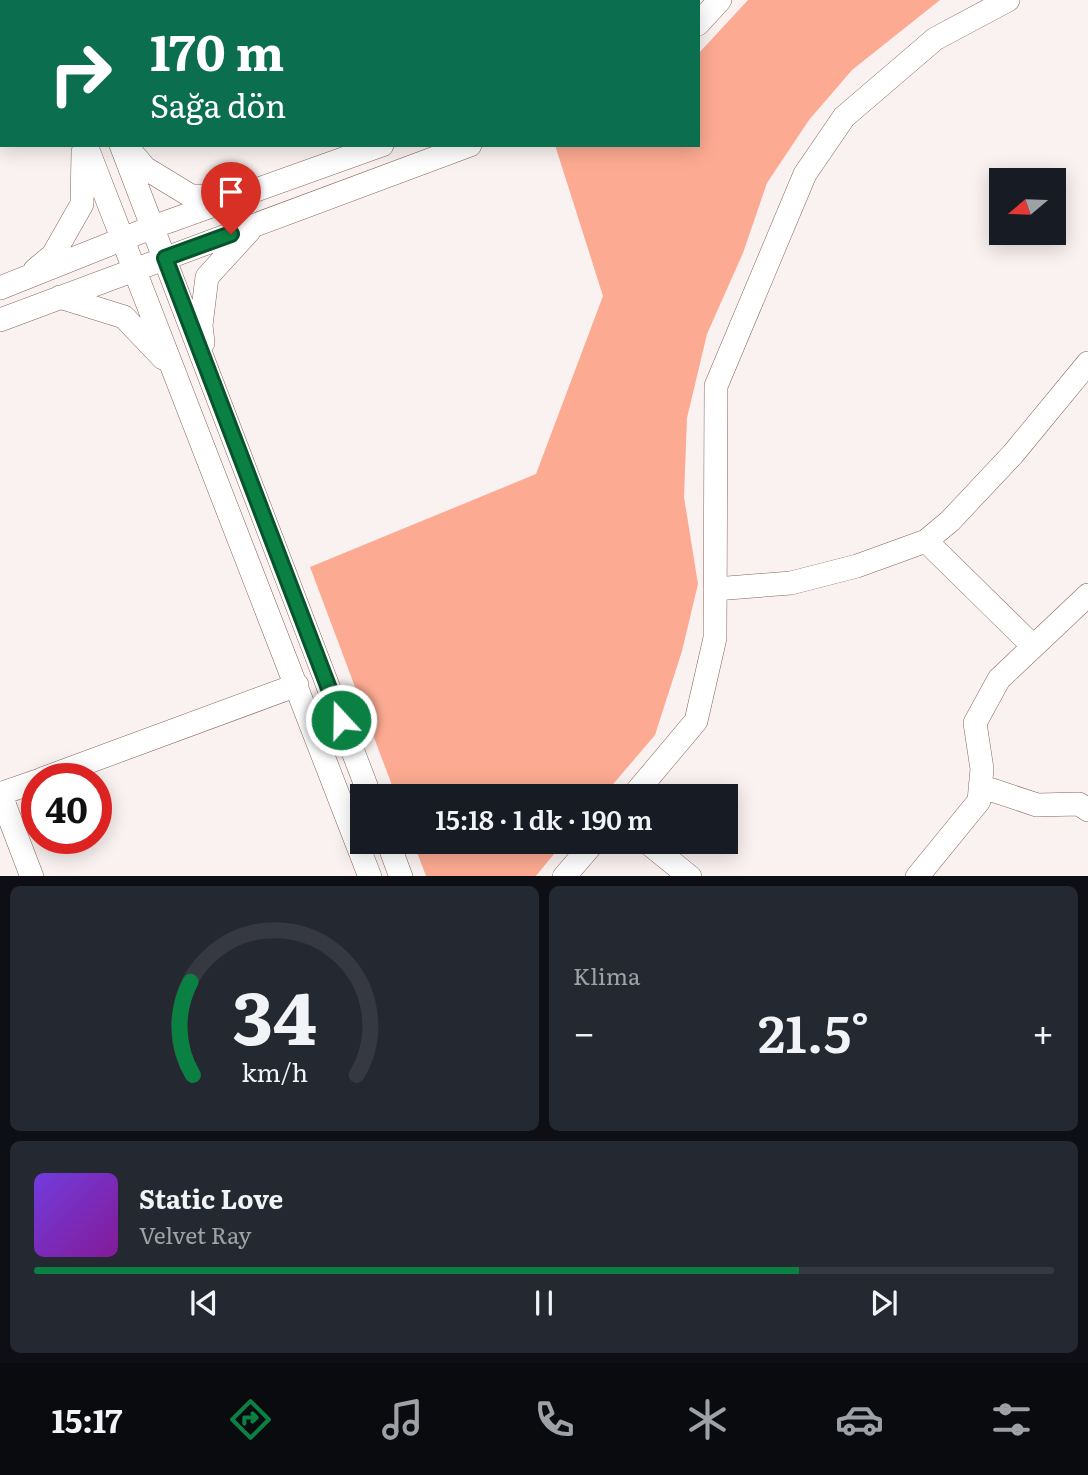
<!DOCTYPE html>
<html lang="tr">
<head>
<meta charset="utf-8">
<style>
	:root { --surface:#171b24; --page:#242831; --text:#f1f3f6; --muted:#9ea1a6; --line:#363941; --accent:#0b8043 }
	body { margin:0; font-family:Literata,serif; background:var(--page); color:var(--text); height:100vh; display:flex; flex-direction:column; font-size:26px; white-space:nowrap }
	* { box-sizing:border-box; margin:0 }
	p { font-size:23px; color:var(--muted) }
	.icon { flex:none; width:38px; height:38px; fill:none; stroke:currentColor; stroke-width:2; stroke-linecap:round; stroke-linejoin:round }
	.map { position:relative; height:876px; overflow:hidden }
	.details { display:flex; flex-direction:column; gap:10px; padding:10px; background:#0d0f14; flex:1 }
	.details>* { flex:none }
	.hud { position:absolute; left:0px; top:0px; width:700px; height:147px; box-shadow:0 4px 18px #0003; background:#0b6e4f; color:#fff; overflow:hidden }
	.needle { width:46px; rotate:251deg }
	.buttons { position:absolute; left:989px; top:168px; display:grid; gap:14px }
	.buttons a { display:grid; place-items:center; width:77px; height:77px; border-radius:0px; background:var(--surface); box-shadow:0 4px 18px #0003; font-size:35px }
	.speed { position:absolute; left:21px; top:763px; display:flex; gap:14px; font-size:35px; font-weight:700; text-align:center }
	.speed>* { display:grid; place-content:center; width:91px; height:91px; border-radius:50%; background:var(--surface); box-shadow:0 4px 18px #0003; line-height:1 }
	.speed .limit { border:10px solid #d22; background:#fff; color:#111 }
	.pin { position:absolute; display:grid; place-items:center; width:60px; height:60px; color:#fff; margin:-72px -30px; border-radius:50% 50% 50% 0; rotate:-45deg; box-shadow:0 0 7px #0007 }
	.pin .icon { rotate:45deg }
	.me { position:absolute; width:77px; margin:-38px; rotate:339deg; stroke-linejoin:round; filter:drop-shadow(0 0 5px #0008) }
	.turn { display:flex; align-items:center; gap:24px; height:147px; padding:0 35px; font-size:32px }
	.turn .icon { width:91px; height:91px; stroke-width:2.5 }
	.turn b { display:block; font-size:49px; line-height:60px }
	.big { font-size:52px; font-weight:600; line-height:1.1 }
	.details .tile { flex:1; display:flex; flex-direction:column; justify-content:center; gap:10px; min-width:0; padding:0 24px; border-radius:10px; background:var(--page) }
	.details .dial { align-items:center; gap:0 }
	.dial svg { height:182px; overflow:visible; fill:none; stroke:var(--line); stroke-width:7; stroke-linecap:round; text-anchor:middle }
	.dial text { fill:var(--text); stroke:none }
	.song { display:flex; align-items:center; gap:21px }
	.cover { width:84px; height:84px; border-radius:10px; background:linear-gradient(135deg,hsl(260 70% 55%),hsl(290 70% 35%)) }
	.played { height:7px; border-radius:4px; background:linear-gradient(90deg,var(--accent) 75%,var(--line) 75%) }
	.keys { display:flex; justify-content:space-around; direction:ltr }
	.heat { display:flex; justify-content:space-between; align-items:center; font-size:38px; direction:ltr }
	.details .tiles { flex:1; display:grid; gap:10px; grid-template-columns:1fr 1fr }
	.tile:last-child { grid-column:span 2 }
	.trip { position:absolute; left:350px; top:784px; width:388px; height:70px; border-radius:0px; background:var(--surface); box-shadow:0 4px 18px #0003; font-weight:600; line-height:70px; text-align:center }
	.tabs { display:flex; height:112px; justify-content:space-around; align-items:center; background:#090b0e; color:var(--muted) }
	.tabs .icon { width:49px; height:49px }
	.tabs .active { color:var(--accent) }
	.tabs b { font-size:32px; color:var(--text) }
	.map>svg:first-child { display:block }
	.green { fill:#fdaa92 }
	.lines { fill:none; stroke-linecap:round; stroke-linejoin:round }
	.minor-casing { stroke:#86645a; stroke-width:24 }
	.minor { stroke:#fff; stroke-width:23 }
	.route-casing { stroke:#07532c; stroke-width:18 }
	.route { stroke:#0b8043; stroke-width:12 }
</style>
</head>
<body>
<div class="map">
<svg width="1088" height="877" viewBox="0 0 1088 877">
	<rect width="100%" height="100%" fill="#faf2f0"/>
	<path class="green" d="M748,0H940L852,70L809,120L767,183L743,253L707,334L687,418L684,497L698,584L682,651L655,735L603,796H396L310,567L536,474L603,296L555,145H698V54Z
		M413,842H564L535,877L426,876Z"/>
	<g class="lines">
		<g class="minor-casing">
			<path id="minor" d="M33,0L34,2
				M64,0V2
				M309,0L310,2
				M591,0L593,2
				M675,2L677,0
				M698,24L720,0
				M86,145L370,877
				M121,145L370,796
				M127,147L145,168L191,196H222
				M35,270L53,255L82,204L83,152
				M0,288L153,227L382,145
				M60,297L124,317L163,358
				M0,320L470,145
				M203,343L201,325L207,277L250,230
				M926,541L1033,646
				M715,589L791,583L857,566L926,541L950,521L1013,454L1088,363
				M42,779L297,685
				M980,786L1037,805L1079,804L1088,810
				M0,793L32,877
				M0,794L37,781
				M633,796L696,721L715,638L716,386L805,174L844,117L935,39L1008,0
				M388,842L401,877
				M647,842L690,877
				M564,877L594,842
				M917,877L979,801L982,769L975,723L999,679L1088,595"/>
		</g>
		<use href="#minor" class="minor"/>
	</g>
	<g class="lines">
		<g class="route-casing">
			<path id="route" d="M231,234L165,258L341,720"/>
		</g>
		<use href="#route" class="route"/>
	</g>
</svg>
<div class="buttons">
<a><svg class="needle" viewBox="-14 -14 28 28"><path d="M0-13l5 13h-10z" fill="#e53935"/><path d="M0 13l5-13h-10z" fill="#9ea1a6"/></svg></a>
</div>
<div class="speed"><div class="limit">40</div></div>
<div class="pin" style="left:231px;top:234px;background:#d93025"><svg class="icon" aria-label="arrive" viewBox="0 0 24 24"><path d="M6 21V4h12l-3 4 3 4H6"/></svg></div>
<svg class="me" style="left:341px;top:720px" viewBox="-20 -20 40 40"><circle r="17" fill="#0b8043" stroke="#fff" stroke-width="3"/><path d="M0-11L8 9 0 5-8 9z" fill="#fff"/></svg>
<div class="trip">15:18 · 1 dk · 190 m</div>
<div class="hud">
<div class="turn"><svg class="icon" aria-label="right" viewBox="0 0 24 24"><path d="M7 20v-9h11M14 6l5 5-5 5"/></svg><div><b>170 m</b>Sağa dön</div></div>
</div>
</div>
<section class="details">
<div class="tiles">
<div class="tile dial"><svg viewBox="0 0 100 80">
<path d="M14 69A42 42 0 1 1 86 69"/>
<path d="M14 69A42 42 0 0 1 13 28" stroke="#0b8043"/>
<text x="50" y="56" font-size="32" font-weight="700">34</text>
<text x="50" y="72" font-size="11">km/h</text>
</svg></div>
<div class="tile"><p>Klima</p>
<div class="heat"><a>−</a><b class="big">21.5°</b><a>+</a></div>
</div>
<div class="tile">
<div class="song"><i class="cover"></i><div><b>Static Love</b><p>Velvet Ray</p></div></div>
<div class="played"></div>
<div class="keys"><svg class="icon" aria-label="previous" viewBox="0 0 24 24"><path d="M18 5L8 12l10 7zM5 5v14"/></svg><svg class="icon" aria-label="pause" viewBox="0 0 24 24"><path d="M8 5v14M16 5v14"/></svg><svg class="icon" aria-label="next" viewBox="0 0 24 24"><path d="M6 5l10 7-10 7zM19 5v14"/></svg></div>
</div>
</div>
</section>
<nav class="tabs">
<b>15:17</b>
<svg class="icon active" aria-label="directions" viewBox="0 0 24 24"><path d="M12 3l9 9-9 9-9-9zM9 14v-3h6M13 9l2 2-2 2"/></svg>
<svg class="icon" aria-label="music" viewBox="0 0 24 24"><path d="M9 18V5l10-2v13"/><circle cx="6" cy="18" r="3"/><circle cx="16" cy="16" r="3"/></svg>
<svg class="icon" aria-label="phone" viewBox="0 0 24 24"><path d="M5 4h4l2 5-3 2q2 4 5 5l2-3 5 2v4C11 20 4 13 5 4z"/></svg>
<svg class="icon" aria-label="climate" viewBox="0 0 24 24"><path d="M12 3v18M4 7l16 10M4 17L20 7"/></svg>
<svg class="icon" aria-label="car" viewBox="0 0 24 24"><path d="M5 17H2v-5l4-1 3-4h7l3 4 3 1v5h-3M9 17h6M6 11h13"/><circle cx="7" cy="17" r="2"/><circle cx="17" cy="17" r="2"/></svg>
<svg class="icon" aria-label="filters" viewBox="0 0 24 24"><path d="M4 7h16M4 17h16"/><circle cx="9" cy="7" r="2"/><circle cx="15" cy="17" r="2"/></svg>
</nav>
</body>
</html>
